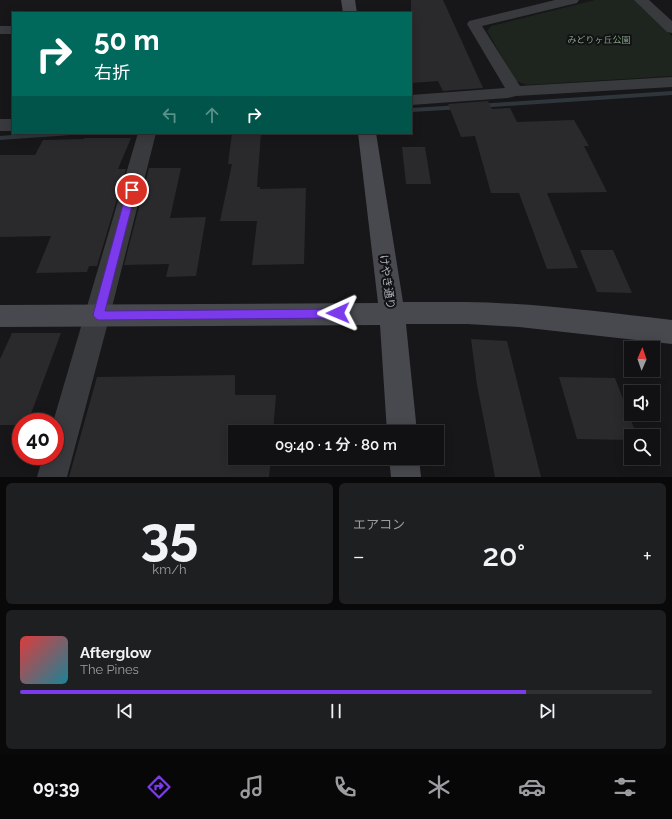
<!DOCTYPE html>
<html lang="ja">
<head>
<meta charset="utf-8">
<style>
	:root { --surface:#111113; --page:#1e1f21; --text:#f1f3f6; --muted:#9c9da0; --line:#303133; --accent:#7c3aed }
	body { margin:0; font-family:Raleway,"Noto Sans JP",sans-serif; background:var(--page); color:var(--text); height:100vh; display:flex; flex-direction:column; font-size:15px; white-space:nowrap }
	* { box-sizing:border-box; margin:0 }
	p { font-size:13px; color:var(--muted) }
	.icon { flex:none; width:22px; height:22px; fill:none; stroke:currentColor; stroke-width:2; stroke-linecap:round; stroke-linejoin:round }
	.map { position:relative; height:477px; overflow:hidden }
	.drawer { display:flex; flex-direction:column; gap:6px; padding:6px; background:#09090a; flex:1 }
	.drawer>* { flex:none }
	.hud { position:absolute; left:12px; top:12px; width:400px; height:122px; border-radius:0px; box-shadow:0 2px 10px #0003,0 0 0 1px var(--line); background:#00695c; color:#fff; overflow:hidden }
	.needle { width:26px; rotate:2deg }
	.buttons { position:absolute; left:624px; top:341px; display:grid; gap:8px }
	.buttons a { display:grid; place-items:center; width:36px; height:36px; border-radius:0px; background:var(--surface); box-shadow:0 2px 10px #0003,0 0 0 1px var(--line); font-size:20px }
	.speed { position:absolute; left:12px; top:413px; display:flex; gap:8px; font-size:20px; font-weight:700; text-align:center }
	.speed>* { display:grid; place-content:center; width:52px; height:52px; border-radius:50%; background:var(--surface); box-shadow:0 2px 10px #0003,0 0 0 1px var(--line); line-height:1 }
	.speed .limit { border:6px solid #d22; background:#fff; color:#111 }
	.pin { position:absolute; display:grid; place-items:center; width:34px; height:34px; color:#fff; margin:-17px; border:2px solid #fff; border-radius:50%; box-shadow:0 1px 4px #0007 }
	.me { position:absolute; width:44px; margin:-22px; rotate:269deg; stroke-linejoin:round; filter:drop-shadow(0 0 3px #0008) }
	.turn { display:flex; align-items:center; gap:14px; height:84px; padding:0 16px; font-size:18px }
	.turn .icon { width:52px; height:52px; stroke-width:2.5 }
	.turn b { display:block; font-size:28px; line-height:34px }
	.lanes { display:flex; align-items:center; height:38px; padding:0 16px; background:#0003; justify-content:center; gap:20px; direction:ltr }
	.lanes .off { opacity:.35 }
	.big { font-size:30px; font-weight:600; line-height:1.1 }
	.drawer .widget { flex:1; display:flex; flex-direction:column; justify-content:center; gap:6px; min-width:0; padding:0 14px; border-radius:6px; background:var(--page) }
	.drawer .dial { align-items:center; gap:0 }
	.dial b { font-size:52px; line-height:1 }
	.song { display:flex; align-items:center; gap:12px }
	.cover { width:48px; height:48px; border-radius:6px; background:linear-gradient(135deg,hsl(0 70% 55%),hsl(190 70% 35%)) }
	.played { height:4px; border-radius:2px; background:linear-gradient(90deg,var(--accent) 80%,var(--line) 80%) }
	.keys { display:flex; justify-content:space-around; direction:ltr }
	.heat { display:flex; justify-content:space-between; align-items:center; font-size:22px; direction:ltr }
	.drawer .tiles { flex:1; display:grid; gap:6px; grid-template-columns:1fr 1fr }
	.widget:last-child { grid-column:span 2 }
	.trip { position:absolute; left:228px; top:425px; width:216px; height:40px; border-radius:0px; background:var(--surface); box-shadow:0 2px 10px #0003,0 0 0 1px var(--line); font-weight:600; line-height:40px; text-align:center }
	.tabs { display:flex; height:64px; justify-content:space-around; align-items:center; background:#070708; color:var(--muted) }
	.tabs .icon { width:28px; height:28px }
	.tabs .selected { color:var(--accent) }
	.tabs b { font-size:18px; color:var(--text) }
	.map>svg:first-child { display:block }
	.green { fill:#1e241e }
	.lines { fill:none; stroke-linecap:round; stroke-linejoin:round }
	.stream { fill:#2e363c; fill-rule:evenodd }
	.building { fill:#2a2a2d }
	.street { fill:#393a3e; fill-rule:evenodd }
	.secondary { fill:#47494e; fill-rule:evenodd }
	.route { fill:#7c3aed; stroke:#51269a }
	.labels { text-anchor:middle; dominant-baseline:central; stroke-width:4; stroke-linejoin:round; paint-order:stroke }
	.far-park-label { font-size:9px; fill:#83a184; stroke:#121214 }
	.street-label { font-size:11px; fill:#abafb8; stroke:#121214 }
</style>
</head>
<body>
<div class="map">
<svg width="672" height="477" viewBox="0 0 672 477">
	<rect width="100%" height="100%" fill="#171719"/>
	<path class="green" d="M595,0H635L672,36V76L527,85L516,81L487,31L491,26Z"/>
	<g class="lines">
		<path class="stream" d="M672,91V95L478,108L474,106L478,104Z
			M461,105L465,107L463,109L411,112V108Z
			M36,133H75L71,135L0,140V136Z"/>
	</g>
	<path class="building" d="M411,0H443L483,88L443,91L438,81L411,83Z
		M488,101L492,109L510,108L517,122L574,120L589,146H584L607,192L547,193L578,268L547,269L519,193H491L475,136L461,137L448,104Z
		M232,133H261L257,187H260V189L306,188L304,264L252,265L257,221H220L232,164H228Z
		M85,138H131L118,169H126L97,266H89L87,272L36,273L51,236L0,237V155H35L43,140L84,139Z
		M402,147H425L431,184H406Z
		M149,168H181L170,218L206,217L196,276L166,277L169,264L124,265Z
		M580,250H613L632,293L597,292Z
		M12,333H61L28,422H21V425H0V359Z
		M471,339L507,341L541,477H495L477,385Z
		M235,375V395H276L273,432H235V458H271L269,477H69L97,377Z
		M559,377L615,378L637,436H631V440L577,439Z"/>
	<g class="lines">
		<path class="street" d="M555,0H579L577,3L482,26L520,86L672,77V87L516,96L508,98L411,105V95L505,88L467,24L469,21Z
			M634,0H649L672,21V33L667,32Z
			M0,26H13V34H0Z
			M0,119H13V131H0Z
			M138,133H156L110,315L67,477H37L43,456H55V422H53Z"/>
		<path class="secondary" d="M341,0H355L357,13H343Z
			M358,133H376L403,302C424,302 445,302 466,302C535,303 604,312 672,320V344L519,327L467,324H406L417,432H387L380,325L0,327V305L378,303Z
			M389,458H419L421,477H391Z"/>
	</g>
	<path class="route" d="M132,187L136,190L105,311L338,309L342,310L343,313L342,317L338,318L98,320L95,318L93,315L127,190Z"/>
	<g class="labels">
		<g class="far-park-label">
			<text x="599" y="40">みどりヶ丘公園</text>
		</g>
		<g class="street-label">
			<text transform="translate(387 282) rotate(82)">けやき通り</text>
		</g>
	</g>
</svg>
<div class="buttons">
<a><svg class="needle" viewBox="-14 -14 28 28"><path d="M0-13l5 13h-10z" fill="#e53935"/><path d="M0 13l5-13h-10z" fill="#9c9da0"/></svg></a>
<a><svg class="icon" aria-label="sound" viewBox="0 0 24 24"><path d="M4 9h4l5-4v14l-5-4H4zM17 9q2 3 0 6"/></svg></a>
<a><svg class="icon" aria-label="search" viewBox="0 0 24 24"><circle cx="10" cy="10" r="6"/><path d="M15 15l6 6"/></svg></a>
</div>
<div class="speed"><div class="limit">40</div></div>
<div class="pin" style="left:132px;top:190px;background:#d93025"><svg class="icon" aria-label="arrive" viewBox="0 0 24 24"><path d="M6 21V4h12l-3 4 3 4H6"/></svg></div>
<svg class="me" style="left:338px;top:313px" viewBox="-20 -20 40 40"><path d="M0-17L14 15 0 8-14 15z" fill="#7c3aed" stroke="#fff" stroke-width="4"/></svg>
<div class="trip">09:40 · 1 分 · 80 m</div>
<div class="hud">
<div class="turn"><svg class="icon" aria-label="right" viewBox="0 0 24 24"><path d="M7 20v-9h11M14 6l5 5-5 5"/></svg><div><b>50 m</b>右折</div></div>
<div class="lanes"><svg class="icon off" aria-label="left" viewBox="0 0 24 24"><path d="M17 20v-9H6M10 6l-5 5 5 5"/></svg><svg class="icon off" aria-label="ahead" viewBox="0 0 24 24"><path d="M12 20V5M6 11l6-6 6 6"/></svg><svg class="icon" aria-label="right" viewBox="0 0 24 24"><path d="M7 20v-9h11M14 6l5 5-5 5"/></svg></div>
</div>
</div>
<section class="drawer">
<div class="tiles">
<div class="widget dial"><b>35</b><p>km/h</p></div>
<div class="widget"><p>エアコン</p>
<div class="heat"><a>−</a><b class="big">20°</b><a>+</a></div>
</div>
<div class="widget">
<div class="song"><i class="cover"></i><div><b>Afterglow</b><p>The Pines</p></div></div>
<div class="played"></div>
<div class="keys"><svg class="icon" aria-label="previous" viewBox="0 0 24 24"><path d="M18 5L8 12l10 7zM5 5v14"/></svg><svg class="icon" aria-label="pause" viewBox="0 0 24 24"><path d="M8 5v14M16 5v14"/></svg><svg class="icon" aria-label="next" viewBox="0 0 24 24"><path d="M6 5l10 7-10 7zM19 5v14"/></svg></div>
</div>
</div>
</section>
<nav class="tabs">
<b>09:39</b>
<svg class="icon selected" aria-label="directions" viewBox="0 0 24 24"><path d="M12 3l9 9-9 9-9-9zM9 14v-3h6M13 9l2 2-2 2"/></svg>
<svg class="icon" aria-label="music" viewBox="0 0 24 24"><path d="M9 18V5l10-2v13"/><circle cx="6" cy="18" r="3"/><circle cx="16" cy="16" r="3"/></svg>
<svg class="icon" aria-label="phone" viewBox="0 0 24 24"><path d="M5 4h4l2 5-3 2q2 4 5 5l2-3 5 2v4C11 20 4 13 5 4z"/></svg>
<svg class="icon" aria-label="climate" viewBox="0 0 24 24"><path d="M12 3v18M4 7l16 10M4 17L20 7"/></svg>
<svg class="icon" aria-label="car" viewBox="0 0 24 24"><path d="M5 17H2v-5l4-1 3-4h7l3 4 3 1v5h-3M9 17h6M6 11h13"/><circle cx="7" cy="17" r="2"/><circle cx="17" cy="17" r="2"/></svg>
<svg class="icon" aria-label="filters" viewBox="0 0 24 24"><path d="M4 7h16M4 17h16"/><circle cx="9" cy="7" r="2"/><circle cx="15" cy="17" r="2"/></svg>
</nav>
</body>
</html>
